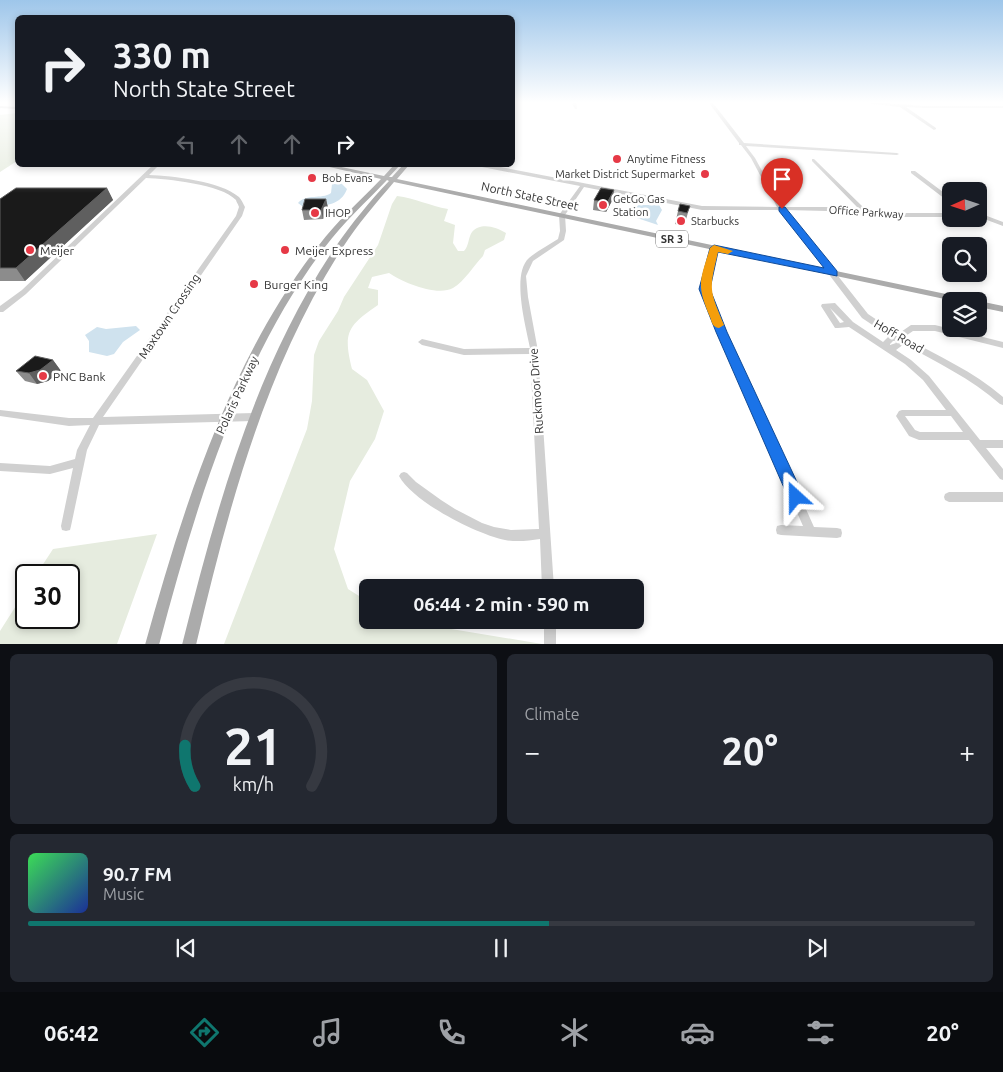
<!DOCTYPE html>
<html lang="en">
<head>
<meta charset="utf-8">
<style>
	:root { --surface:#171b24; --page:#242831; --text:#f1f3f6; --muted:#9ea1a6; --line:#363941; --accent:#0f766e }
	body { margin:0; font-family:Ubuntu,sans-serif; background:var(--page); color:var(--text); height:100vh; display:flex; flex-direction:column; font-size:19px; white-space:nowrap }
	* { box-sizing:border-box; margin:0 }
	p { font-size:16px; color:var(--muted) }
	.icon { flex:none; width:28px; height:28px; fill:none; stroke:currentColor; stroke-width:2; stroke-linecap:round; stroke-linejoin:round }
	.map { position:relative; height:644px; overflow:hidden }
	.sheet { display:flex; flex-direction:column; gap:10px; padding:10px; background:#0d0f14; flex:1 }
	.sheet>* { flex:none }
	.top-card { position:absolute; left:15px; top:15px; width:500px; height:152px; border-radius:8px; box-shadow:0 2px 8px #0003; background:#171b24; color:var(--text); overflow:hidden }
	.needle { width:32px; rotate:267deg }
	.tools { position:absolute; left:942px; top:182px; display:grid; gap:10px }
	.tools a { display:grid; place-items:center; width:45px; height:45px; border-radius:8px; background:var(--surface); box-shadow:0 2px 8px #0003; font-size:25px }
	.speed { position:absolute; left:15px; top:564px; display:flex; gap:10px; font-size:25px; font-weight:700; text-align:center }
	.speed>* { display:grid; place-content:center; width:65px; height:65px; border-radius:50%; background:var(--surface); box-shadow:0 2px 8px #0003; line-height:1 }
	.speed .limit { border:2px solid #111; border-radius:8px; background:#fff; color:#111 }
	.pin { position:absolute; display:grid; place-items:center; width:42px; height:42px; color:#fff; margin:-51px -21px; border-radius:50% 50% 50% 0; rotate:-45deg; box-shadow:0 0 5px #0007 }
	.pin .icon { rotate:45deg }
	.me { position:absolute; width:55px; margin:-28px; rotate:336deg; stroke-linejoin:round; filter:drop-shadow(0 0 4px #0008) }
	.turn { display:flex; align-items:center; gap:18px; height:105px; padding:0 15px; font-size:22px }
	.turn .icon { width:65px; height:65px; stroke-width:2.5 }
	.turn b { display:block; font-size:35px; line-height:42px }
	.lanes { display:flex; align-items:center; height:48px; padding:0 15px; background:#0003; justify-content:center; gap:25px; direction:ltr }
	.lanes .off { opacity:.35 }
	.big { font-size:38px; font-weight:700; line-height:1.1 }
	.sheet .card { flex:1; display:flex; flex-direction:column; justify-content:center; gap:8px; min-width:0; padding:0 18px; border-radius:8px; background:var(--page) }
	.sheet .dial { align-items:center; gap:0 }
	.dial svg { height:130px; overflow:visible; fill:none; stroke:var(--line); stroke-width:7; stroke-linecap:round; text-anchor:middle }
	.dial text { fill:var(--text); stroke:none }
	.song { display:flex; align-items:center; gap:15px }
	.cover { width:60px; height:60px; border-radius:8px; background:linear-gradient(135deg,hsl(130 70% 55%),hsl(230 70% 35%)) }
	.played { height:5px; border-radius:2px; background:linear-gradient(90deg,var(--accent) 55%,var(--line) 55%) }
	.keys { display:flex; justify-content:space-around; direction:ltr }
	.heat { display:flex; justify-content:space-between; align-items:center; font-size:28px; direction:ltr }
	.sheet .tiles { flex:1; display:grid; gap:10px; grid-template-columns:1fr 1fr }
	.card:last-child { grid-column:span 2 }
	.trip { position:absolute; left:359px; top:579px; width:285px; height:50px; border-radius:8px; background:var(--surface); box-shadow:0 2px 8px #0003; font-weight:700; line-height:50px; text-align:center }
	.dock { display:flex; height:80px; justify-content:space-around; align-items:center; background:#090b0e; color:var(--muted) }
	.dock .icon { width:35px; height:35px }
	.dock .active { color:var(--accent) }
	.dock b { font-size:22px; color:var(--text) }
	.map>svg:first-child { display:block }
	.green { fill:#e6ecdf }
	.water { fill:#cfe2ee }
	.lines { fill:none; stroke-linecap:round; stroke-linejoin:round }
	.minor { fill:#d0d0d0; fill-rule:evenodd }
	.major { fill:#ababab; fill-rule:evenodd }
	.wall { fill:#8c8c8c }
	.shaded-wall { fill:#5f5f5f }
	.building { fill:#1a1a1a; stroke:#5f5f5f }
	.route { fill:#1a73e8; stroke:#114b97 }
	.slow { fill:#f59e0b }
	.poi-dot { fill:#e63946; stroke:#fff; stroke-width:2 }
	.labels { text-anchor:middle; dominant-baseline:central; stroke-width:5; stroke-linejoin:round; paint-order:stroke }
	.far-poi-label { font-size:11px; fill:#333; stroke:#fff; text-anchor:start }
	.far-street-label { font-size:11px; fill:#333; stroke:#fff }
	.shield { fill:#fff; stroke:#707070; stroke-width:1 }
	.shield-label { font-size:11px; font-weight:bold; fill:#333 }
	.street-label { font-size:12px; fill:#333; stroke:#fff }
	.poi-label { font-size:12px; fill:#333; stroke:#fff; text-anchor:start }
</style>
</head>
<body>
<div class="map">
<svg width="1003" height="645" viewBox="0 0 1003 645">
	<rect width="100%" height="100%" fill="#fff"/>
	<path class="green" d="M17,113V161L0,172V115Z
		M397,196C415,198 430,206 448,209L444,221L455,225L453,243L458,251H464C469,246 468,238 472,232C481,222 496,227 506,233L504,240L485,250L483,256C474,265 464,282 453,288C437,297 402,282 389,273L372,277L368,288L378,290V305C347,326 343,333 352,369L367,380L384,411L375,439L350,481L334,549L348,589L367,601L368,620H397L542,644H224L307,429L312,401L314,355L319,341L338,311L344,297L378,245L392,204Z
		M157,534L117,644H0V631L26,590V618H69V575H36L53,549Z"/>
	<path class="water" d="M340,182L347,189C340,208 319,206 302,206L298,203C307,193 321,200 331,193L332,184Z
		M639,205H659L662,210L656,221L658,225L631,216L630,210Z
		M136,326L140,330L123,342L114,354L107,356L89,352V341L85,335L97,327L106,329Z"/>
	<g class="lines">
		<path class="minor" d="M572,103H576L577,109H575Z
			M709,103H713L744,143L897,153L899,154L897,155L746,146L755,158L779,202L783,207H827L858,210V208L812,161V159H814L863,207L864,211L887,213H951V217H887L827,211L786,210L868,314L898,334L911,325H935L1003,342V348L935,331H913L904,337C938,356 973,371 1003,397V405L1000,404C970,378 938,363 904,344L896,350L911,360L929,376L980,440H1003V448H986L1003,469V480L1000,479L969,440H919L909,436L896,416L899,411L902,410H946L923,380L905,364L849,327L838,328H835L821,306L822,304L835,303L853,322L883,342L889,336L862,318L780,210H702L584,187L565,215L566,231L564,240L533,261L526,276L528,297L538,351L554,588H542L540,539C528,541 516,542 505,540C476,534 413,502 399,476L401,473L404,472L407,473L416,482L441,500L455,509L482,523L494,527L511,530L539,529L530,354L464,355L422,345L418,342L422,339L464,349L530,348C526,327 511,274 529,258C537,251 549,245 558,239L560,231L559,215L580,186L482,167L479,165H490L702,206L777,207L751,158L741,145H739V143ZM830,308L844,322L840,323ZM893,341H895L896,343L890,345V344ZM905,416H951L963,432H920L915,430Z
			M865,103H886L924,106H1003V108H924L906,107L936,128V129L934,130L900,107Z
			M153,165H159L149,175C173,176 220,181 239,197C242,200 243,204 245,207L242,216L103,417L254,413L257,415L258,417L257,419L254,421L99,425L87,450L71,526L70,530L66,531L62,530L61,526L73,468L50,474L0,471V463L50,466L75,459L77,450L90,425L69,426L0,416V410L69,418H93L236,216L239,207C239,206 236,201 236,200C221,184 167,179 146,178L26,294L3,312H0V306L22,290Z
			M911,171H915L951,198V203L949,202L911,173Z
			M979,213L1003,222V226L979,217Z
			M714,246L717,248L708,283L709,293L814,527L837,528L841,529L842,533L841,537L837,538L781,535L777,534L776,530L777,526L781,525L803,526L701,293L702,283L711,248Z
			M949,492H1003V502H949L945,500L944,497L945,494Z
			M544,620H556V645H544Z"/>
		<path class="major" d="M0,106L18,107V109L0,108Z
			M321,165H332L384,176L394,165H400L389,177H392L403,165H409L397,179L965,298L969,301H954L394,182C376,203 358,224 343,247C265,368 229,506 196,645H182C217,506 255,366 336,246C352,223 370,201 389,181L387,180C366,202 343,223 325,247C239,360 195,509 159,645H145C184,505 229,361 319,245C337,221 360,201 381,179Z
			M979,301L1003,306V312L979,307Z"/>
	</g>
	<path class="wall" d="M107,188L113,200L25,281H0V199Z
		M326,199L328,208L323,219L304,220L302,210Z
		M613,199L606,212L593,210L594,200Z
		M690,206L684,226L675,224L678,211Z
		M53,360L61,371L48,381L37,384L25,381L16,371Z"/>
	<path class="shaded-wall" d="M107,188L113,200L25,281L16,268Z
		M614,190L613,199L606,212L607,203Z
		M326,199L328,208L323,219L321,210Z
		M53,360L61,371L48,381L37,384L29,373Z"/>
	<path class="building" d="M16,188H107L16,268H0V199Z
		M601,188L614,190L607,203L594,200Z
		M305,199H326L321,210H302Z
		M680,204L690,206L687,213L678,211Z
		M35,356L53,360L40,370L29,373L16,371Z"/>
	<linearGradient id="sky" x2="0" y2="1"><stop stop-color="#9ec6ea"/><stop offset="0.53" stop-color="#fff"/><stop offset="1" stop-color="#fff" stop-opacity="0"/></linearGradient>
	<rect width="1003" height="193" fill="url(#sky)"/>
	<path class="route" d="M779,207H785L837,271V276L718,252L710,289L727,332L804,497L801,502L796,504L791,502L788,497L716,332L699,289L710,248L714,245L824,268L779,211Z"/>
	<path class="slow" d="M714,245L733,251L728,254L718,252C709,290 709,289 724,325L719,328C712,327 712,322 710,317C696,284 700,281 710,248Z"/>
	<g class="poi-dot">
		<circle cx="617" cy="159" r="5"/>
		<circle cx="705" cy="174" r="5"/>
		<circle cx="312" cy="178" r="5"/>
		<circle cx="603" cy="205" r="5"/>
		<circle cx="315" cy="213" r="5"/>
		<circle cx="681" cy="221" r="5"/>
		<circle cx="30" cy="250" r="5"/>
		<circle cx="285" cy="250" r="5"/>
		<circle cx="254" cy="284" r="5"/>
		<circle cx="43" cy="376" r="5"/>
	</g>
	<g class="labels">
		<g class="far-poi-label">
			<text x="627" y="159">Anytime Fitness</text>
			<text x="695" y="174" text-anchor="end">Market District Supermarket</text>
			<text x="322" y="178">Bob Evans</text>
			<text x="613" y="199">GetGo Gas<tspan x="613" dy="13">Station</tspan></text>
			<text x="325" y="213">IHOP</text>
			<text x="691" y="221">Starbucks</text>
		</g>
		<g class="far-street-label">
			<text transform="translate(866 212) rotate(4)">Office Parkway</text>
		</g>
		<rect class="shield" x="656" y="230.5" width="32" height="17" rx="4"/>
		<g class="shield-label">
			<text x="672" y="239">SR 3</text>
		</g>
		<g class="street-label">
			<text transform="translate(530 196) rotate(12)">North State Street</text>
			<text transform="translate(169 316) rotate(-56)">Maxtown Crossing</text>
			<text transform="translate(899 336) rotate(30)">Hoff Road</text>
			<text transform="translate(536 391) rotate(-94)">Ruckmoor Drive</text>
			<text transform="translate(237 395) rotate(-65)">Polaris Parkway</text>
		</g>
		<g class="poi-label">
			<text x="40" y="250">Meijer</text>
			<text x="295" y="250">Meijer Express</text>
			<text x="264" y="284">Burger King</text>
			<text x="53" y="376">PNC Bank</text>
		</g>
	</g>
</svg>
<div class="tools">
<a><svg class="needle" viewBox="-14 -14 28 28"><path d="M0-13l5 13h-10z" fill="#e53935"/><path d="M0 13l5-13h-10z" fill="#9ea1a6"/></svg></a>
<a><svg class="icon" aria-label="search" viewBox="0 0 24 24"><circle cx="10" cy="10" r="6"/><path d="M15 15l6 6"/></svg></a>
<a><svg class="icon" aria-label="layers" viewBox="0 0 24 24"><path d="M12 4l9 5-9 5-9-5zM3 14l9 5 9-5"/></svg></a>
</div>
<div class="speed"><div class="limit">30</div></div>
<div class="pin" style="left:782px;top:209px;background:#d93025"><svg class="icon" aria-label="arrive" viewBox="0 0 24 24"><path d="M6 21V4h12l-3 4 3 4H6"/></svg></div>
<svg class="me" style="left:796px;top:497px" viewBox="-20 -20 40 40"><path d="M0-17L14 15 0 8-14 15z" fill="#1a73e8" stroke="#fff" stroke-width="4"/></svg>
<div class="trip">06:44 · 2 min · 590 m</div>
<div class="top-card">
<div class="turn"><svg class="icon" aria-label="right" viewBox="0 0 24 24"><path d="M7 20v-9h11M14 6l5 5-5 5"/></svg><div><b>330 m</b>North State Street</div></div>
<div class="lanes"><svg class="icon off" aria-label="left" viewBox="0 0 24 24"><path d="M17 20v-9H6M10 6l-5 5 5 5"/></svg><svg class="icon off" aria-label="ahead" viewBox="0 0 24 24"><path d="M12 20V5M6 11l6-6 6 6"/></svg><svg class="icon off" aria-label="ahead" viewBox="0 0 24 24"><path d="M12 20V5M6 11l6-6 6 6"/></svg><svg class="icon" aria-label="right" viewBox="0 0 24 24"><path d="M7 20v-9h11M14 6l5 5-5 5"/></svg></div>
</div>
</div>
<section class="sheet">
<div class="tiles">
<div class="card dial"><svg viewBox="0 0 100 80">
<path d="M14 69A42 42 0 1 1 86 69"/>
<path d="M14 69A42 42 0 0 1 8 44" stroke="#0f766e"/>
<text x="50" y="56" font-size="32" font-weight="700">21</text>
<text x="50" y="72" font-size="11">km/h</text>
</svg></div>
<div class="card"><p>Climate</p>
<div class="heat"><a>−</a><b class="big">20°</b><a>+</a></div>
</div>
<div class="card">
<div class="song"><i class="cover"></i><div><b>90.7 FM</b><p>Music</p></div></div>
<div class="played"></div>
<div class="keys"><svg class="icon" aria-label="previous" viewBox="0 0 24 24"><path d="M18 5L8 12l10 7zM5 5v14"/></svg><svg class="icon" aria-label="pause" viewBox="0 0 24 24"><path d="M8 5v14M16 5v14"/></svg><svg class="icon" aria-label="next" viewBox="0 0 24 24"><path d="M6 5l10 7-10 7zM19 5v14"/></svg></div>
</div>
</div>
</section>
<nav class="dock">
<b>06:42</b>
<svg class="icon active" aria-label="directions" viewBox="0 0 24 24"><path d="M12 3l9 9-9 9-9-9zM9 14v-3h6M13 9l2 2-2 2"/></svg>
<svg class="icon" aria-label="music" viewBox="0 0 24 24"><path d="M9 18V5l10-2v13"/><circle cx="6" cy="18" r="3"/><circle cx="16" cy="16" r="3"/></svg>
<svg class="icon" aria-label="phone" viewBox="0 0 24 24"><path d="M5 4h4l2 5-3 2q2 4 5 5l2-3 5 2v4C11 20 4 13 5 4z"/></svg>
<svg class="icon" aria-label="climate" viewBox="0 0 24 24"><path d="M12 3v18M4 7l16 10M4 17L20 7"/></svg>
<svg class="icon" aria-label="car" viewBox="0 0 24 24"><path d="M5 17H2v-5l4-1 3-4h7l3 4 3 1v5h-3M9 17h6M6 11h13"/><circle cx="7" cy="17" r="2"/><circle cx="17" cy="17" r="2"/></svg>
<svg class="icon" aria-label="filters" viewBox="0 0 24 24"><path d="M4 7h16M4 17h16"/><circle cx="9" cy="7" r="2"/><circle cx="15" cy="17" r="2"/></svg>
<b>20°</b>
</nav>
</body>
</html>
